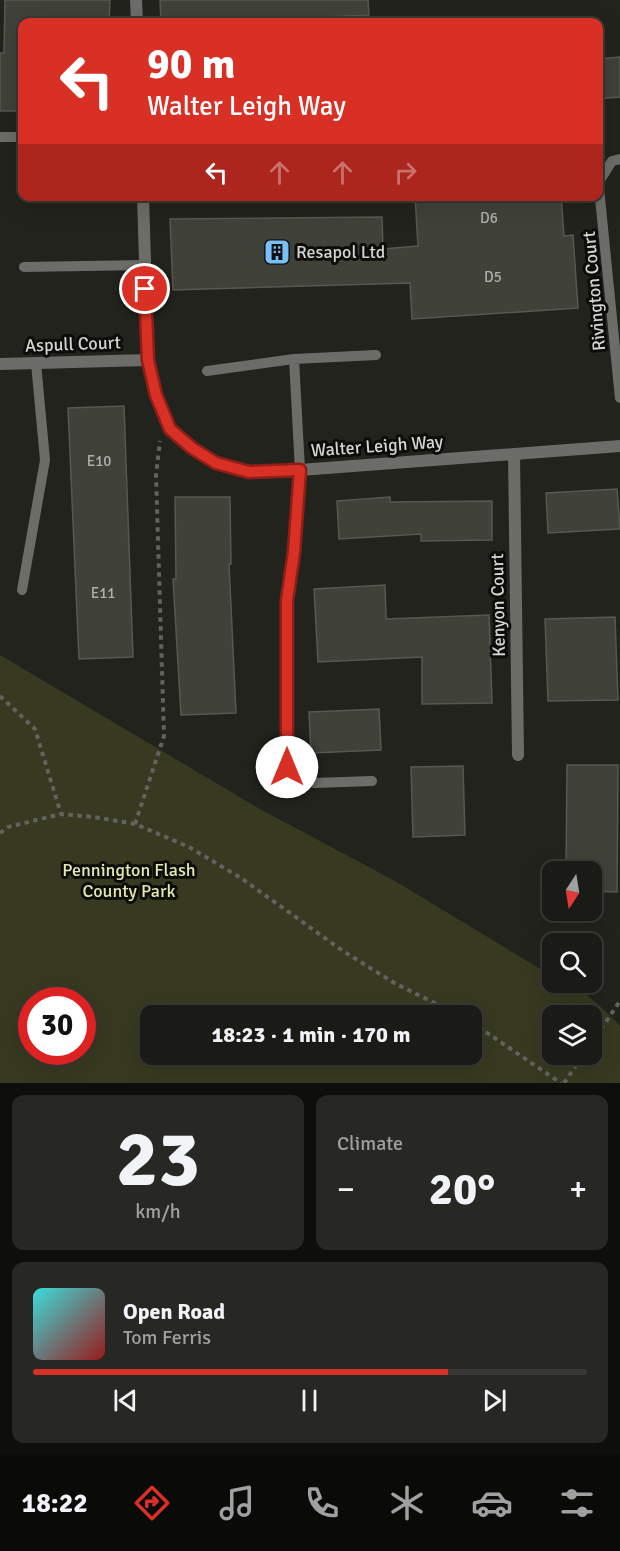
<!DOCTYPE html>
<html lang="en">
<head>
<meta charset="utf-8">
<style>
	:root { --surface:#1a1a16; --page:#272723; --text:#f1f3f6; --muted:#9fa1a1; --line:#383835; --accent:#d93025 }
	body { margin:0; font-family:Signika,sans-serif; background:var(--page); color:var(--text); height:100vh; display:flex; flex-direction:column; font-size:22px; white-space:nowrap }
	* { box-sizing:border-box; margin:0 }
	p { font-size:20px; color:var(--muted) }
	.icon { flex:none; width:33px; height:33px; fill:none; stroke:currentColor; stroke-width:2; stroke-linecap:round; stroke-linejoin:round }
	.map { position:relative; height:1083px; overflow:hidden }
	.details { display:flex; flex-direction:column; gap:12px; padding:12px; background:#0e0e0c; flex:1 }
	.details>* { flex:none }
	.guide { position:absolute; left:18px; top:18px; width:585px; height:183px; border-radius:12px; box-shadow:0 6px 24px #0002,0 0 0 2px var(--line); background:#d93025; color:#fff; overflow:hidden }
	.needle { width:39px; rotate:192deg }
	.fabs { position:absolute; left:542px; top:861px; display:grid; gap:12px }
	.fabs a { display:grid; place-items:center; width:60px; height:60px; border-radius:12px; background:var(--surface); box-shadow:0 6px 24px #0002,0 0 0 2px var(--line); font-size:30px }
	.speed { position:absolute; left:18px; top:987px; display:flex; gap:12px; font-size:30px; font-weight:700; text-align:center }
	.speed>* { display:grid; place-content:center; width:78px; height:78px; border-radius:50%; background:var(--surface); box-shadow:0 6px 24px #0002,0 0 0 2px var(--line); line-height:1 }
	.speed .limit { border:9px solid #d22; background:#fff; color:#111 }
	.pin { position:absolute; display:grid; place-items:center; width:51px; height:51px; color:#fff; margin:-26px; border:3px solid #fff; border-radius:50%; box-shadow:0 2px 6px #0007 }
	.me { position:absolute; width:66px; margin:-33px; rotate:0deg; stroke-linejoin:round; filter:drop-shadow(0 0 4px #0008) }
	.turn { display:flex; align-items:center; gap:21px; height:126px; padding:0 30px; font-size:27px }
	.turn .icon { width:78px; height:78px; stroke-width:2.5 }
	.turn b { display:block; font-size:42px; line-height:51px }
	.lanes { display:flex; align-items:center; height:57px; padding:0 30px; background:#0003; justify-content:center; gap:30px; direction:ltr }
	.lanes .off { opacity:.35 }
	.big { font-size:45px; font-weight:700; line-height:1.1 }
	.details .card { flex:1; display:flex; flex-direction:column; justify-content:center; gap:9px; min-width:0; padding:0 21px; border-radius:12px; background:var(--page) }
	.details .dial { align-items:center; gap:0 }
	.dial b { font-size:78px; line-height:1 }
	.song { display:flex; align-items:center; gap:18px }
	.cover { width:72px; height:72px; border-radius:9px; background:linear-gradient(135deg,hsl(180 70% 55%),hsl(0 70% 35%)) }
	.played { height:6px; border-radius:3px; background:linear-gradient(90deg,var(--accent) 75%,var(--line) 75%) }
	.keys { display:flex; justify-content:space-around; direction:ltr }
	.heat { display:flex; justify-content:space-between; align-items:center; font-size:33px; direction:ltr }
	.details .tiles { flex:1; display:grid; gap:12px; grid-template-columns:1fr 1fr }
	.card:last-child { grid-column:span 2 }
	.trip { position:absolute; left:140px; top:1005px; width:342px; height:60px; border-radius:12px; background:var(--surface); box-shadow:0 6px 24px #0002,0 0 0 2px var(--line); font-weight:700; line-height:60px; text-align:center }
	.menu { display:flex; height:96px; justify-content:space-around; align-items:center; background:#0a0a09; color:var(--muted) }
	.menu .icon { width:42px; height:42px }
	.menu .current { color:var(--accent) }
	.menu b { font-size:27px; color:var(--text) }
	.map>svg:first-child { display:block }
	.green { fill:#373920; fill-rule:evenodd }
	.building { fill:#404139; stroke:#575851; stroke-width:1.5 }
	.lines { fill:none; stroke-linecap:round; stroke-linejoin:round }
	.path { stroke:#62635e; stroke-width:4; stroke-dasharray:4.5 4.5; stroke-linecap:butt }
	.service { stroke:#6c6c69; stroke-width:10 }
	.minor { stroke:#6c6c69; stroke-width:12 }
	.route-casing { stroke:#8d1f18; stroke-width:15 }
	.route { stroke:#d93025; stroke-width:10 }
	.labels { text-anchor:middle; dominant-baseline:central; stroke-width:6; stroke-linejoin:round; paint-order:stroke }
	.number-label { font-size:15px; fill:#afb0aa }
	.poi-label { font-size:18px; fill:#d4d5d0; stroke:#0c0c09; text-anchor:start }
	.street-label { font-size:18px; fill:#d4d5d0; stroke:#0c0c09 }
	.park-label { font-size:18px; fill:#e2e8af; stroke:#0c0c09 }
</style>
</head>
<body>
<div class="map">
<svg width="620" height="1083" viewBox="0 0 620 1083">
	<rect width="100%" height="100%" fill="#22231d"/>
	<path class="green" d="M0,655L260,809L395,881L552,976V982C579,982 602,1008 620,1026V1083H0ZM32,1000H82V1052H32ZM150,1016H471V1054H150ZM552,1016H591V1054H552Z"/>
	<path class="building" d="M5,0H110L109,22H22V111H0V53H4Z
		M160,0H368L369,15L219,22H161Z
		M620,57V97L598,99V59Z
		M415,196H561L564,236L573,235L578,308L412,319L410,283L173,290L170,219L382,217L383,249L418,246Z
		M124,406L133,657L79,659L68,408Z
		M617,489L620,529L548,533L546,493Z
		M175,497H230L231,564H229L236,713L181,715L173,579H176Z
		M390,497V502L492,501V540L421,541V534L339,539L337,501Z
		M385,585L386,619L489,615L492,703L422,704V657L318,662L314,589Z
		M615,617L618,700L548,701L545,619Z
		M379,709L381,750L311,753L309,712Z
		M567,765H618L617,892L591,891V872H566Z
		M463,766L465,835L413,837L411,767Z"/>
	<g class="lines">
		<path class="path" d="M0,696L35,729L61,814
			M135,824L164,736L156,475L160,441
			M0,833L8,827L61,814L94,817L135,824L189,847L241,878L343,951L396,984L461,1016
			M471,1022L561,1083
			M591,1044L620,1001
			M564,1083L584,1054"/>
		<path class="service" d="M0,137H22
			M598,178L620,398
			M600,180L612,161L620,159
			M24,267L145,265
			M207,371L294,359
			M300,470L294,359L376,355
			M22,590L45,460L36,363
			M287,767L314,783L372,781"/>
		<path class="minor" d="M136,0L137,22
			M143,196L148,360L156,395L170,429L192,448L216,463L249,472L300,470L620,446
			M0,364L148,360
			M514,454L518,755
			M287,767V600L294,552L300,470"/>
	</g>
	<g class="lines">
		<g class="route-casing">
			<path id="route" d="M145,289L148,360L156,395L170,429L192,448L216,463L249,472L300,470L294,552L287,600V767"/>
		</g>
		<use href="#route" class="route"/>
	</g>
	<defs>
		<g id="building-square" transform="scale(1.35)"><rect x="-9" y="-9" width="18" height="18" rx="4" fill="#79bff8" stroke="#0c0c09"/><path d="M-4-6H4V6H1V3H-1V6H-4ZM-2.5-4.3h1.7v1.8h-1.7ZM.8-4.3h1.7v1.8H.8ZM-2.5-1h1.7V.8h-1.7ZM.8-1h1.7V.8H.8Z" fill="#111"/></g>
	</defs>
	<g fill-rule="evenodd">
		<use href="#building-square" x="277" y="252"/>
	</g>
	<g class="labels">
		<g class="number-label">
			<text x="489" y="218">D6</text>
			<text x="493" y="277">D5</text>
			<text x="99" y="461">E10</text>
			<text x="103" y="593">E11</text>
		</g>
		<g class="poi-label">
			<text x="296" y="252">Resapol Ltd</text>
		</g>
		<g class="street-label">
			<text transform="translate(594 291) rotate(-95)">Rivington Court</text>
			<text transform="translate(73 344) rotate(-2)">Aspull Court</text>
			<text transform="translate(377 446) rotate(-4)">Walter Leigh Way</text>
			<text transform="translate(498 605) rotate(-91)">Kenyon Court</text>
		</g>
		<g class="park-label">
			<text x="129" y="870">Pennington Flash<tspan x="129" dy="21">County Park</tspan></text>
		</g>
	</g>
</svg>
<div class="fabs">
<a><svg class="needle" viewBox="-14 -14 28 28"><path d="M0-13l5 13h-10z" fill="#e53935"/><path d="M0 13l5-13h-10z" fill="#9fa1a1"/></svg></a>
<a><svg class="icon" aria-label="search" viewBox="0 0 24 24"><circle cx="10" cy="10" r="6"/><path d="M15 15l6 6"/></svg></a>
<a><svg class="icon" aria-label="layers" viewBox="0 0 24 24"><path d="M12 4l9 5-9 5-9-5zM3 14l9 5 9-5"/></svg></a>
</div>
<div class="speed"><div class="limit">30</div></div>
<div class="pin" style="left:145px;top:289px;background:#d93025"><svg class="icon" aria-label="arrive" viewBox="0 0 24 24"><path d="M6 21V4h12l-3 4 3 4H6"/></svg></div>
<svg class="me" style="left:287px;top:767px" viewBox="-20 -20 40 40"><circle r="19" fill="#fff"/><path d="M0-13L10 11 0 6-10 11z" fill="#d93025"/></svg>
<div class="trip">18:23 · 1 min · 170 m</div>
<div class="guide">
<div class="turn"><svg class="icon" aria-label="left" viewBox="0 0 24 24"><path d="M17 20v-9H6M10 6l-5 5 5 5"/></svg><div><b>90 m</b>Walter Leigh Way</div></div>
<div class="lanes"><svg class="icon" aria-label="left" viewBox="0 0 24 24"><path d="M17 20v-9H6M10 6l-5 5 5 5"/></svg><svg class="icon off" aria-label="ahead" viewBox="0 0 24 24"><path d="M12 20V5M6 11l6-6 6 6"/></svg><svg class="icon off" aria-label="ahead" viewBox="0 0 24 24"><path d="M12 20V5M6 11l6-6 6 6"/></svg><svg class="icon off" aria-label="right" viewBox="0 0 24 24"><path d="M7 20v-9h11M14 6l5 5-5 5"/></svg></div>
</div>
</div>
<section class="details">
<div class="tiles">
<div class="card dial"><b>23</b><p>km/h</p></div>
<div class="card"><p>Climate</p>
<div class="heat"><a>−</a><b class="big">20°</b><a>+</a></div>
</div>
<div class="card">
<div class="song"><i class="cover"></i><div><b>Open Road</b><p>Tom Ferris</p></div></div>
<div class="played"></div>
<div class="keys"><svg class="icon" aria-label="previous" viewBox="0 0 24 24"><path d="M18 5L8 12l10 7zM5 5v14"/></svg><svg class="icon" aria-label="pause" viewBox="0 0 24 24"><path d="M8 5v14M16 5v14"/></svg><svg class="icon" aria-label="next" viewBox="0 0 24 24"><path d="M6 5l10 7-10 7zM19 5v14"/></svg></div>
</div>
</div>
</section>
<nav class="menu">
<b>18:22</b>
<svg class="icon current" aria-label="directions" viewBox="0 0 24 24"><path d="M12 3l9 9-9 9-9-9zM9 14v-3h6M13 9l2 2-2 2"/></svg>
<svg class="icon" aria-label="music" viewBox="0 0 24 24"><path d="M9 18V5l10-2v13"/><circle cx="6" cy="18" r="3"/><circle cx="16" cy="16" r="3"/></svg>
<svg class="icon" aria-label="phone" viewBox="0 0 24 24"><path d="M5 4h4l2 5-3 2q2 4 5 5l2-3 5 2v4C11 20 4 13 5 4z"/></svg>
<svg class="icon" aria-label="climate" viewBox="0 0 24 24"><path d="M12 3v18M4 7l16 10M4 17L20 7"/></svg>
<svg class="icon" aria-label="car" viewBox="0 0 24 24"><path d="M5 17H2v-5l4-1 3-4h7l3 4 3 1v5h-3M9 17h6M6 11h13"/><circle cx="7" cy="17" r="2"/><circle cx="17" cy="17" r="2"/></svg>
<svg class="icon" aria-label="filters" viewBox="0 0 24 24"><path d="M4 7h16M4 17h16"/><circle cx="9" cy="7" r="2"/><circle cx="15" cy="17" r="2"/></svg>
</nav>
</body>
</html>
